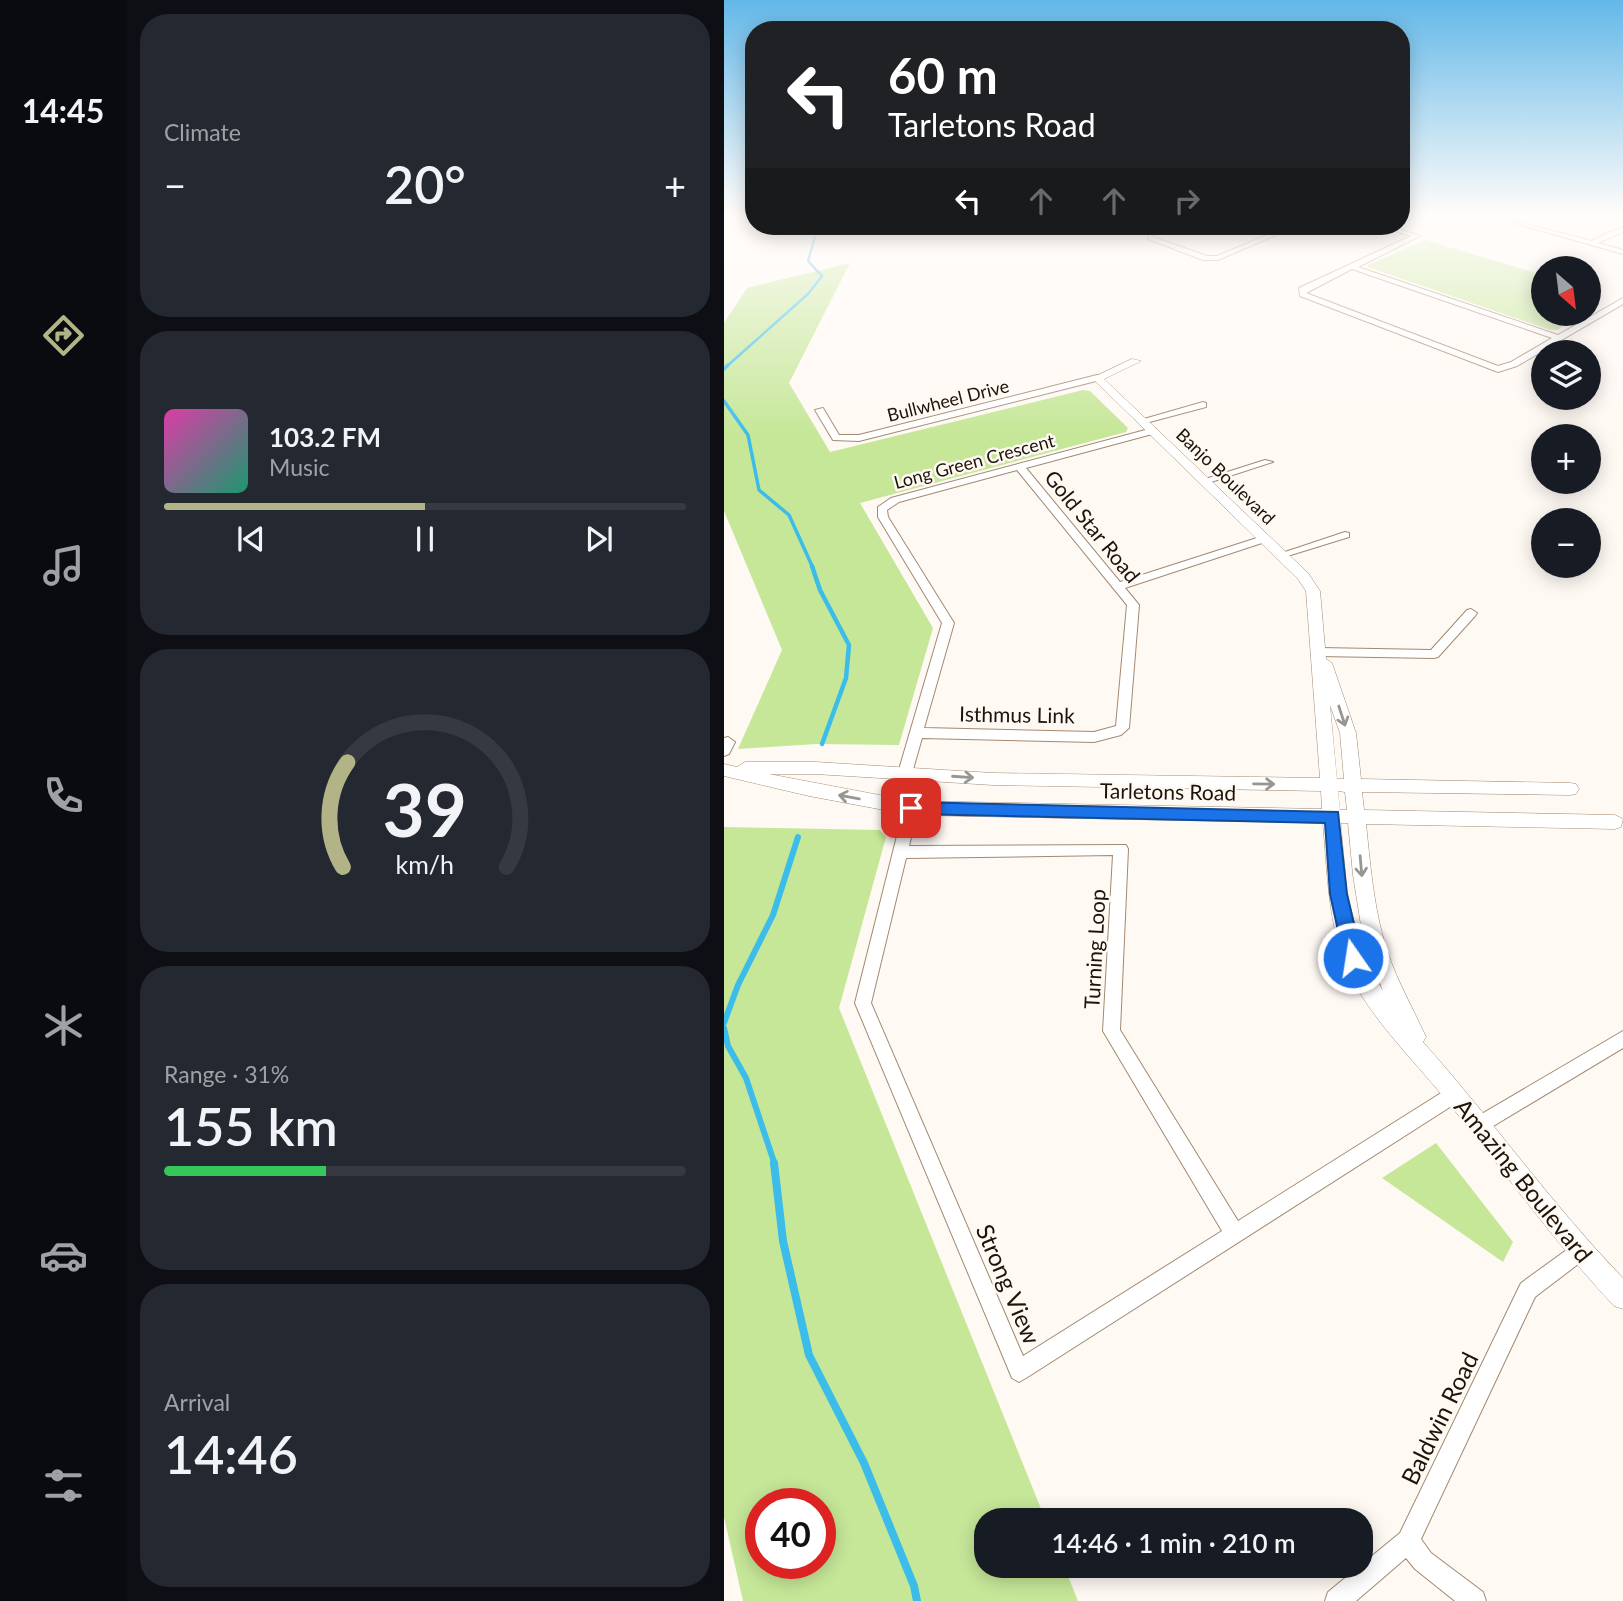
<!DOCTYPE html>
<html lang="en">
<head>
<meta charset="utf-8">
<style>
	:root { --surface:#171b24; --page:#242831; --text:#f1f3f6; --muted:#9ea1a6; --line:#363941; --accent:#b2b488 }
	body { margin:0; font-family:Lato,sans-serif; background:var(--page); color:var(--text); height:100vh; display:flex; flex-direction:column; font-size:26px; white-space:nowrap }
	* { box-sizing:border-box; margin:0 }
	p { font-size:23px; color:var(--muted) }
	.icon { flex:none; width:38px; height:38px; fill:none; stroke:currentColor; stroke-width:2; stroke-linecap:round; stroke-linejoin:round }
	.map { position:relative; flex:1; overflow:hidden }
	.drawer { display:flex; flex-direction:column; gap:14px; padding:14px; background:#0d0f14; width:598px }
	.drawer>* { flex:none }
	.hud { position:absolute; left:21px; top:21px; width:665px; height:214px; border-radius:28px; box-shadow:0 4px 18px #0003; background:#202124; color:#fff; overflow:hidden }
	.needle { width:46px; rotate:152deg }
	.fabs { position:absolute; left:807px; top:256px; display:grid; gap:14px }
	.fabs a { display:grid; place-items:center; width:70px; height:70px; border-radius:50%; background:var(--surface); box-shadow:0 4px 18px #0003; font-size:35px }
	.speed { position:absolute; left:21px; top:1488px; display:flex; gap:14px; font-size:35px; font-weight:700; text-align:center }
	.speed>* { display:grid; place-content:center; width:91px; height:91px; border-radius:50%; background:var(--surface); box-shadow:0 4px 18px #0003; line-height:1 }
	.speed .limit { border:10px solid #d22; background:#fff; color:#111 }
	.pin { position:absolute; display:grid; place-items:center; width:60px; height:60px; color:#fff; margin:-30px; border-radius:14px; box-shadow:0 4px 10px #0006 }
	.me { position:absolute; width:77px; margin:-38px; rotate:347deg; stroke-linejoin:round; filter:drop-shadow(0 0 5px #0008) }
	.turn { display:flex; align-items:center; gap:24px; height:147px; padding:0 28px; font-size:32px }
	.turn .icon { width:91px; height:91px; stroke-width:2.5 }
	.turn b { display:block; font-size:49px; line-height:60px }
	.lanes { display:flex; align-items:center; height:66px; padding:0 28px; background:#0003; justify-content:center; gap:35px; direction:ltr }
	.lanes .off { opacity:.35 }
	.big { font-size:52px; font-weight:600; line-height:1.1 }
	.drawer .widget { flex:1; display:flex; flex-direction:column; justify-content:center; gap:10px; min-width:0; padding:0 24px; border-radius:28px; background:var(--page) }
	.drawer .dial { align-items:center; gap:0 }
	.dial svg { height:182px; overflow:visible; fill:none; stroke:var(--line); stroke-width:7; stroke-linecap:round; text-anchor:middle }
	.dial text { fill:var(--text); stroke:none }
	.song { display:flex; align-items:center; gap:21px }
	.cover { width:84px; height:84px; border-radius:10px; background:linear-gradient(135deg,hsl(320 70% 55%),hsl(160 70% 35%)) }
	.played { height:7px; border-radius:4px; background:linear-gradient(90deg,var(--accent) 50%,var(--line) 50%) }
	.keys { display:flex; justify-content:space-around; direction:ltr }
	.heat { display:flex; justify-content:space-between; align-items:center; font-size:38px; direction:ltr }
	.charge { height:10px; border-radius:5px; background:linear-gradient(90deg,#34c759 31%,var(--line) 0) }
	.trip { position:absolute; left:250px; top:1508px; width:399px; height:70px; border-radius:28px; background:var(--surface); box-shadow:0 4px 18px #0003; font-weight:600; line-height:70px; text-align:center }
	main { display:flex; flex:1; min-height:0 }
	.menu { display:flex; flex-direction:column; width:126px; justify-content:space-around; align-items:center; background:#090b0e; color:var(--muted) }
	.menu .icon { width:49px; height:49px }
	.menu .selected { color:var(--accent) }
	.menu b { font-size:32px; color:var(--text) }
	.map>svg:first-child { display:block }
	.green { fill:#c6e798; fill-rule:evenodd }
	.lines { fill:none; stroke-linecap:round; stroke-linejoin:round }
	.stream-far4 { stroke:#3cbde9; stroke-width:2.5 }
	.stream-far3 { stroke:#3cbde9; stroke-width:3.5 }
	.stream-far2 { stroke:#3cbde9; stroke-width:4.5 }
	.stream-far1 { stroke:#3cbde9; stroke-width:6 }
	.stream { stroke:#3cbde9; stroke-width:8 }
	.minor-casing { stroke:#a28971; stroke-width:2 }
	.tertiary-casing { stroke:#a28971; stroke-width:1 }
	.minor { fill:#fff; fill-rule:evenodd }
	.tertiary { fill:#fff; fill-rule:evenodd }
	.oneway { stroke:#999591 }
	.route { fill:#1a73e8; stroke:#114b97; stroke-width:2 }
	.labels { text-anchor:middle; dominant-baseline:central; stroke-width:5; stroke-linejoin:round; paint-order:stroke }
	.far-street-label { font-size:18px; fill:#1c130a; stroke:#fff9f4 }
	.street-label { font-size:21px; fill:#1c130a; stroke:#fff9f4 }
	.near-street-label { font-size:24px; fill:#1c130a; stroke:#fff9f4 }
</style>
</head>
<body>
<main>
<nav class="menu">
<b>14:45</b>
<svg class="icon selected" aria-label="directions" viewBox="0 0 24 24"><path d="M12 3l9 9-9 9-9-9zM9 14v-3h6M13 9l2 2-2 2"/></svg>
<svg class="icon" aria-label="music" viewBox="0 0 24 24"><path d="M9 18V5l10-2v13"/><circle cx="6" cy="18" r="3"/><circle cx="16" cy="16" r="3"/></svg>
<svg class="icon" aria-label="phone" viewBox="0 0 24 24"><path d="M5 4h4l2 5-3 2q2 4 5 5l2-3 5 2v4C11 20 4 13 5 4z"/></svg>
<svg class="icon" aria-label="climate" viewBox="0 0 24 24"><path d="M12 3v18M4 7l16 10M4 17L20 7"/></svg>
<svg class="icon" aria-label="car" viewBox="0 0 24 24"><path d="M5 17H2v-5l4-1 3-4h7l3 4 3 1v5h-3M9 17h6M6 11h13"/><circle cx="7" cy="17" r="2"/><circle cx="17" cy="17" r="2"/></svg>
<svg class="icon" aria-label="filters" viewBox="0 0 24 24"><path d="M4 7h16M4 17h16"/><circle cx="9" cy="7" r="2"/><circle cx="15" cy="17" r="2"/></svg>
</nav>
<section class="drawer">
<div class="widget"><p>Climate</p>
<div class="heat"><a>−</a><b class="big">20°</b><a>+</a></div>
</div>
<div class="widget">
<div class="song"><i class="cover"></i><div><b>103.2 FM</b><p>Music</p></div></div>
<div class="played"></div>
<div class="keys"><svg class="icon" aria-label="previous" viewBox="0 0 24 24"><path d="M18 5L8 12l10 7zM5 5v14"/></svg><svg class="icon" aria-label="pause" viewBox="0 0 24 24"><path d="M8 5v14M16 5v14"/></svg><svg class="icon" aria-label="next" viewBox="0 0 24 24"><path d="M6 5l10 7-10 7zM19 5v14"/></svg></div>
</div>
<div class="widget dial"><svg viewBox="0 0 100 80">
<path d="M14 69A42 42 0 1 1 86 69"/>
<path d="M14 69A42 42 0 0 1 16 23" stroke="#b2b488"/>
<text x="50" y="56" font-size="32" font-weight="700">39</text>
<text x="50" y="72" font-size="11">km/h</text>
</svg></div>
<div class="widget"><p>Range · 31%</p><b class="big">155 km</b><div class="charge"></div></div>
<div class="widget"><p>Arrival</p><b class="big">14:46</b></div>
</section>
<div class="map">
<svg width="899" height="1601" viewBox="0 0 899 1601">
	<rect width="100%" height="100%" fill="#fff9f4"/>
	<path class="green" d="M701,240L819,275V313H861L833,330H826L644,267V265Z
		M126,263L65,383L106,452L359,390L366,391L404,428L402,432L136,503L209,628L175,745L92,744L14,749L58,650L0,511V323L23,288Z
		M0,827L156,830L162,837L115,1008L322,1521H262V1566H340L354,1601H19L0,1517ZM96,1503V1563H37V1503Z
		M712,1143L789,1242L779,1262L658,1178Z"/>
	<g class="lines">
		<path class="stream-far4" d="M2,367L84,294L98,276L84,261L94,226"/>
		<path class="stream-far3" d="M0,369L4,365
			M0,401L24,435L35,490L65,515L89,568"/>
		<path class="stream-far2" d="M88,566L96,590L125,645L122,678L98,744"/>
		<path class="stream-far1" d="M0,1023L14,985L49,915L74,837
			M0,1028L4,1046L22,1078L51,1165"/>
		<path class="stream" d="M50,1163L59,1241L85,1355L140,1463L190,1586L193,1601"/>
		<g class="minor-casing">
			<path id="minor" d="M790,221L868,241L888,231L899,228V232L874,243L899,250V254L790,223Z
				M439,226H447L429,234V237L483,256H493L565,226H573L494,260H479L424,239V232Z
				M655,226H665L696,236L634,267L834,335L899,298V304L793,366L774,372L576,296L575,288L687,236ZM628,269L828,338L787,362L774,366L582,293Z
				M373,375L376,376V380L135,441L109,440L91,410L99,408L115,435H135Z
				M479,402L482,403V407L418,424L413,421Z
				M429,428L432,429V433L302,468L396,582L536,537H544V541L401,588L415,605L405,728L397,735L370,742L198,738L188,773L186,777H176L174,773L218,623L154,517V507L167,498ZM293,470L403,605L392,726L370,732L200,728L230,623L164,517L163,510L175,502Z
				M541,460L549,462L484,483L475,481Z
				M621,532L625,533V537L557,558L552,555Z
				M747,609L753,613L751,616L714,657L710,658L595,656L589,652L595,648L707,650L743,610Z
				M4,737L11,742L5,754L0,756V738Z
				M187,803L192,804L194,808L185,846L402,845L404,849L396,1030L514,1221L725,1088L731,1086L737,1088L740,1094L737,1100L302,1378L295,1382L288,1378L131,1003L180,808L182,804ZM389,855L379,1031L498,1231L299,1356L147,1003L182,858Z
				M899,1031V1048L761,1131L755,1134L749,1131L746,1125L749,1119Z
				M855,1241L862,1244L865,1251L862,1258L811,1297L697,1539L707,1553L759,1592L762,1601H731L691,1569L682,1558L632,1601H601L604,1592L676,1533L797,1283Z"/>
		</g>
		<g class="tertiary-casing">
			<path id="tertiary" d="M408,359L417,361L380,379L584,573L596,591L602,659L608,663L632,733L637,779L846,783L852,784L855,789L852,794L846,795L638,792L640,810L891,815L899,819L897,827L891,829L642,824C646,861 649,900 659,937C668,972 687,1004 702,1037L699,1042C768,1119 827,1204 899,1278V1309L890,1306C829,1241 779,1169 722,1100C689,1059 637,1009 619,959C604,916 603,868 599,823L187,815L85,796L0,776V764L13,767L21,762H91L269,773L596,778L582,591L574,579L368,378ZM606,705L616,733L620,779H613ZM45,774H91L269,785L597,791L598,809L187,801ZM614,791L621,792L623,810H616ZM617,823H624L629,875L639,938L659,991L639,957L623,894Z"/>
		</g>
		<use href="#minor" class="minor"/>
		<use href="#tertiary" class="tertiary"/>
	</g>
	<defs><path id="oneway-shaft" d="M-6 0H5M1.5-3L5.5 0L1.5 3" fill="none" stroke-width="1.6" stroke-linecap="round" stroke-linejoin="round" transform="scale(1.75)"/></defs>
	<g class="oneway">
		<use href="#oneway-shaft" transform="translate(618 716) rotate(72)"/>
		<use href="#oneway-shaft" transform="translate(239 777) rotate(4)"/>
		<use href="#oneway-shaft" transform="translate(540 784) rotate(1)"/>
		<use href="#oneway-shaft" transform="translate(125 797) rotate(-170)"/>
		<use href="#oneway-shaft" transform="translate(637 866) rotate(85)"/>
	</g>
	<linearGradient id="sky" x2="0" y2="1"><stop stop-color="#63b8e8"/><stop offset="0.49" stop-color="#fffcfa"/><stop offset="1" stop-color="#fffcfa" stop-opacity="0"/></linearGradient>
	<rect width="899" height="435" fill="url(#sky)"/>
	<path class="route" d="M187,802L614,812L623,894L638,958L636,964L629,966L623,964L620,958L606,894L601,823L187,814L179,808Z"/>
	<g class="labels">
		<g class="far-street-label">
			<text transform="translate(224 400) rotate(-14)">Bullwheel Drive</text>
			<text transform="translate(250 461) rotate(-15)">Long Green Crescent</text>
			<text transform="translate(502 476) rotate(44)">Banjo Boulevard</text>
		</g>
		<g class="street-label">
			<text transform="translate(369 526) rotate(51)">Gold Star Road</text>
			<text transform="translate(293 714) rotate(1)">Isthmus Link</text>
			<text transform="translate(444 791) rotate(1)">Tarletons Road</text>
			<text transform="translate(370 949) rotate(-87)">Turning Loop</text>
		</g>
		<g class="near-street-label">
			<text transform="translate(800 1180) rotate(51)">Amazing Boulevard</text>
			<text transform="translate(285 1284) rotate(67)">Strong View</text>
			<text transform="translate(715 1418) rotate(-64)">Baldwin Road</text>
		</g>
	</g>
</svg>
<div class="fabs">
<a><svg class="needle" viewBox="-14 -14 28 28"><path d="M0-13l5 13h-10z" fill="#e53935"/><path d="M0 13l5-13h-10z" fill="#9ea1a6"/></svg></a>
<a><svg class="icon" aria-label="layers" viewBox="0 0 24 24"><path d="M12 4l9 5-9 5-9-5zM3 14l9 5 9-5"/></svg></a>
<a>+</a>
<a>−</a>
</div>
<div class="speed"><div class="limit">40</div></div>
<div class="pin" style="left:187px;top:808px;background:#d93025"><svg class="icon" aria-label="arrive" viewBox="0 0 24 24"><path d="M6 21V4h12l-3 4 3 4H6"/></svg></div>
<svg class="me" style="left:629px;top:958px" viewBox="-20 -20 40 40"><circle r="17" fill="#1a73e8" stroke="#fff" stroke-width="3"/><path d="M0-11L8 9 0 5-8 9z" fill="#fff"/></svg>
<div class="trip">14:46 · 1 min · 210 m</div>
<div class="hud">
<div class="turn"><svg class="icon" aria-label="left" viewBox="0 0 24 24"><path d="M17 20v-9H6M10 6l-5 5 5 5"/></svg><div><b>60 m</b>Tarletons Road</div></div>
<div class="lanes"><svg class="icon" aria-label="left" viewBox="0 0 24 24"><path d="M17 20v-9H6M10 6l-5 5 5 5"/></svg><svg class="icon off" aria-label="ahead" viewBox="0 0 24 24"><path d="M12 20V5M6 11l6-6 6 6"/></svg><svg class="icon off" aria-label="ahead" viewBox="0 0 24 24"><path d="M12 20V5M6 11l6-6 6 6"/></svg><svg class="icon off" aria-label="right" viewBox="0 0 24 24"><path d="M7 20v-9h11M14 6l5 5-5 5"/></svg></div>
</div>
</div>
</main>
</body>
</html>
